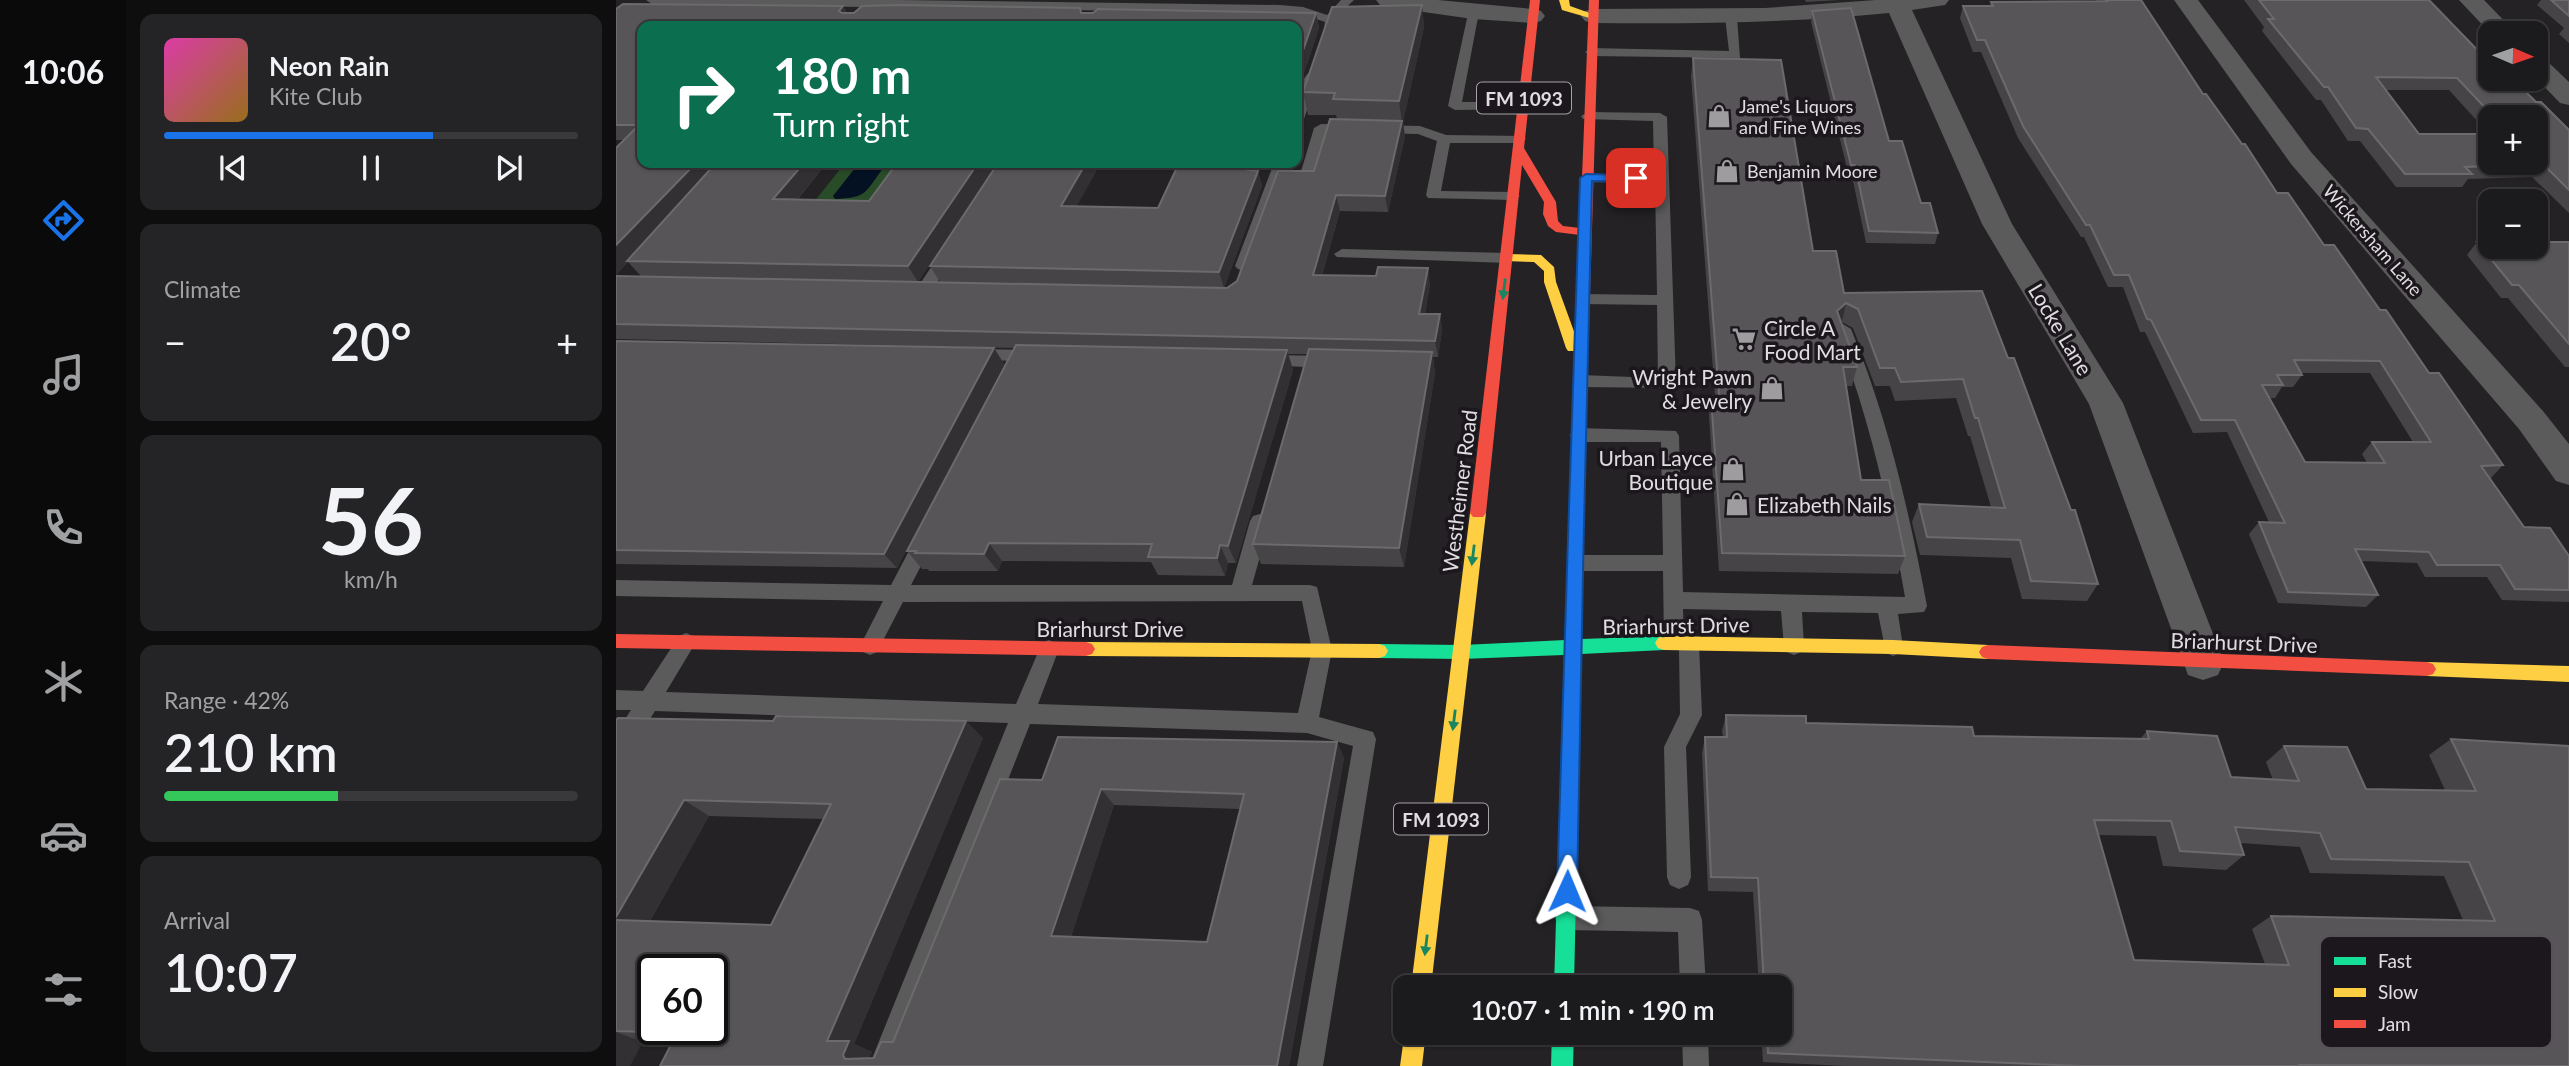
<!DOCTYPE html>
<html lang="en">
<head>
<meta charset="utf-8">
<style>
	:root { --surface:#1b1a1c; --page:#242325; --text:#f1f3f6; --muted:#a0a1a3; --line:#39383b; --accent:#1a73e8 }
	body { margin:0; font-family:Lato,sans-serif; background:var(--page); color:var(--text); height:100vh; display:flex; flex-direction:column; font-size:26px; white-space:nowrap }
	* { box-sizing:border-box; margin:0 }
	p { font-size:23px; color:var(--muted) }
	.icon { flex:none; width:38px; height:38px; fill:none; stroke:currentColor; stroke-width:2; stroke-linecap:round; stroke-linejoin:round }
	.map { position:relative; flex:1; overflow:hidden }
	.side { display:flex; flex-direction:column; gap:14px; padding:14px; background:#0f0e0f; width:490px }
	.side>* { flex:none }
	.guide { position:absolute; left:21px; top:21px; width:665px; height:147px; border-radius:14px; box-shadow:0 2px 5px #0004,0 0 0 2px var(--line); background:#0b6e4f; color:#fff; overflow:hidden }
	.needle { width:46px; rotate:92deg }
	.fabs { position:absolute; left:1862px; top:21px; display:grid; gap:14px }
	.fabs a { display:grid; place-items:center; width:70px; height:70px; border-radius:14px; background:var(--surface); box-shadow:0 2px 5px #0004,0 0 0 2px var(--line); font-size:35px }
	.speed { position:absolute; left:21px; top:954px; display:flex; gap:14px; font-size:35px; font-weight:700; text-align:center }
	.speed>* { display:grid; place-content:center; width:91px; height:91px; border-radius:50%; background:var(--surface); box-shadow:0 2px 5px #0004,0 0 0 2px var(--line); line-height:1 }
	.speed .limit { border:4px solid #111; border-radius:10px; background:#fff; color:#111 }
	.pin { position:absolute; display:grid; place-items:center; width:60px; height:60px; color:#fff; margin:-30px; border-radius:14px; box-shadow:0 4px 10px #0006 }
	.me { position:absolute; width:77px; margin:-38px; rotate:1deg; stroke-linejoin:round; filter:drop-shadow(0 0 5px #0008) }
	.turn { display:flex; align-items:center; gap:24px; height:147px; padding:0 21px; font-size:32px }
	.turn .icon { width:91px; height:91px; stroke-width:2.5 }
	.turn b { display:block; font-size:49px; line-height:60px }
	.big { font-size:52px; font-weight:600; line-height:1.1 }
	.side .widget { flex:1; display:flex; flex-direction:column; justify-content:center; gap:10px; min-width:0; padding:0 24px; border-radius:14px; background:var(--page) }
	.side .dial { align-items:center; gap:0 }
	.dial b { font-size:91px; line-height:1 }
	.song { display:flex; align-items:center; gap:21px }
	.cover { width:84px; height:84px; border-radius:10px; background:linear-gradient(135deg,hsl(320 70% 55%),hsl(40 70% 35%)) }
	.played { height:7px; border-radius:4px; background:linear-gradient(90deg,var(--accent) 65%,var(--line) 65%) }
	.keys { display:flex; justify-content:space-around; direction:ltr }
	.heat { display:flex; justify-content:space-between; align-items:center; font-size:38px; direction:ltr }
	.charge { height:10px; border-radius:5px; background:linear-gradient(90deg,#34c759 42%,var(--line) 0) }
	.trip { position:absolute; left:777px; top:975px; width:399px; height:70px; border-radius:14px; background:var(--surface); box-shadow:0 2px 5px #0004,0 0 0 2px var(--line); font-weight:600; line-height:70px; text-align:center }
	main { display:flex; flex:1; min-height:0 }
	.menu { display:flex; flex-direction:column; width:126px; justify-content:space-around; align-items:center; background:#0b0a0b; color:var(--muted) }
	.menu .icon { width:49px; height:49px }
	.menu .active { color:var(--accent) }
	.menu b { font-size:32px; color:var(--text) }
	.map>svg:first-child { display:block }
	.green { fill:#284c28 }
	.water { fill:#031122 }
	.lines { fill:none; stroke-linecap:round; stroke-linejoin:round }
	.lane { fill:#5b5b5b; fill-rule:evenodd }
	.street { fill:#5b5b5b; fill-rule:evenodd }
	.fast { fill:#16e098; fill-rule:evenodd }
	.slow { fill:#ffcf43; fill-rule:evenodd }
	.jam { fill:#f24e42; fill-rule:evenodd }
	.wall { fill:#474447; fill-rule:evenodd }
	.shaded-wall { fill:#323032 }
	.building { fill:#575557; stroke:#6c6a6c; stroke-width:2; fill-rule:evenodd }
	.oneway { fill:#188660 }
	.route { fill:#1a73e8; stroke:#114b97; stroke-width:2 }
	.labels { text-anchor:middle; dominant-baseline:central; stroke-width:7; stroke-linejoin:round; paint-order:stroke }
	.far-poi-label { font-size:18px; fill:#e0dde0; stroke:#1b171c; text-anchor:start }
	.far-street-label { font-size:18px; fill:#e0dde0; stroke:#1b171c }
	.shield { fill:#1b171c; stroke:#a5a2a5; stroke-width:2 }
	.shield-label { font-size:19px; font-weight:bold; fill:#e0dde0 }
	.poi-label { font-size:21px; fill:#e0dde0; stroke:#1b171c; text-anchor:start }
	.street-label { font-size:21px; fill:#e0dde0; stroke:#1b171c }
	.key { fill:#1b171c; stroke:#565257; stroke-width:2 }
	.key-label { font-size:19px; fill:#e0dde0 }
</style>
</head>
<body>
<main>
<nav class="menu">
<b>10:06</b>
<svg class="icon active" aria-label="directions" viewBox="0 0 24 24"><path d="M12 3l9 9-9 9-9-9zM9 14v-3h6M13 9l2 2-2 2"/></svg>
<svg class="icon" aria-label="music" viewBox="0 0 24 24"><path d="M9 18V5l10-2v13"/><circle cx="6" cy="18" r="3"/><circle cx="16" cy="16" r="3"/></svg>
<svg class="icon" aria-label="phone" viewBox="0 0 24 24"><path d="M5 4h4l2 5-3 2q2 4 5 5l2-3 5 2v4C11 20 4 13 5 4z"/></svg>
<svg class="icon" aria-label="climate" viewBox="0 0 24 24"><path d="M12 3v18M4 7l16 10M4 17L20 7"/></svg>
<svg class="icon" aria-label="car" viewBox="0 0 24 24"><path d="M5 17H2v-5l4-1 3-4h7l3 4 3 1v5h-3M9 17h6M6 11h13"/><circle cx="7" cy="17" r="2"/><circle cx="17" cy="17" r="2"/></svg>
<svg class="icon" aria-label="filters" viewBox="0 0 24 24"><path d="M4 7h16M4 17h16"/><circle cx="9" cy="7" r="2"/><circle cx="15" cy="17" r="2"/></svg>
</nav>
<section class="side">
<div class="widget">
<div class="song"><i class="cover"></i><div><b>Neon Rain</b><p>Kite Club</p></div></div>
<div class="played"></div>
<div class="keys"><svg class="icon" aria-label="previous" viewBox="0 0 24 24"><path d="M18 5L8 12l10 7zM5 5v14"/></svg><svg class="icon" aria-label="pause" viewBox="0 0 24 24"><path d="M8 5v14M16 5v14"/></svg><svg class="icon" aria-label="next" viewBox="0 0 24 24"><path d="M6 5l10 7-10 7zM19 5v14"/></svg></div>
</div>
<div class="widget"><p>Climate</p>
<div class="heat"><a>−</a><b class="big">20°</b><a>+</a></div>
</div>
<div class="widget dial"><b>56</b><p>km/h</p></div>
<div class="widget"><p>Range · 42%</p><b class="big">210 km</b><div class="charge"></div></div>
<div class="widget"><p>Arrival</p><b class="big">10:07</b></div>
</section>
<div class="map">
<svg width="1953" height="1066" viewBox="0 0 1953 1066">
	<rect width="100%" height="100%" fill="#242225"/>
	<path class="green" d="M229,163H286L252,208L194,207Z"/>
	<path class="water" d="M245,165L268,167C249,192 252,198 219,199L217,196L239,168Z"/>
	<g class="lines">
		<path class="lane" d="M30,0H283L664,5L687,7L711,15L725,0H738L724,13L720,29L714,33L708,29L709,22L686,14L664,13L36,4Z
			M853,9L863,12L846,102H907L912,103V109L839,110L832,106Z
			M1115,13L1121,17L1124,58L975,56L969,52L975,48L1113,51L1109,17Z
			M697,70L703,74L688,119L681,123C681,108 681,77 697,70Z
			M972,112L1044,113L1051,117L1060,384L1057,388L965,387L956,381L965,375L1042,378L1041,305L967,304L959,299L967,294L1041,295L1039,183L970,182L963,178L970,174L1038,175L1037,121L967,119L965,116Z
			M705,124L804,126L830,135L908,136L910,139L903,143H834L825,191L897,192L904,196L897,200L812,198L810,195L821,141L802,134L711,132L697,178L695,181H685L683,178L698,128Z
			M658,163H672L635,266L627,271L622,269L619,266Z
			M332,247L340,252L314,294L308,295L302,294L300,290L327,249Z
			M726,249L892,253L900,258L892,263L721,257L718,254Z
			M1227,324L1235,329C1272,419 1293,511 1311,606L1308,612L1282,614L1287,647L1284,653L1277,656L1270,653L1262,613L1186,612L1188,646L1185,652L1178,655L1171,652L1168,646L1165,611L1067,609L1068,637L1080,638L1083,644L1086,715L1070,747L1075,877L1072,885L1063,889L1054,885L1051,877L1048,747L1064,714L1063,650L1051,649L1048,643L1047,571H961L954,569L951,563L954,557L961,555H1047L1045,442H963L957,440L954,435L957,430L963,428L1060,431L1063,436L1067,592L1289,597C1273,505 1253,416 1219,329Z
			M356,349L421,350L429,356L421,362L350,359L348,355L350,351Z
			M650,355L715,356L723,362L715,368L644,365L642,361L644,357Z
			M644,514L651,516L654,521L636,585H694L701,587L716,650L703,717L757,732L760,739L707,1066H681L737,746L691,733L414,724L279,1066H253L392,723L39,711L8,760L0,763V733L15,710H0V690L27,691L63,636L70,633L77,636L80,642L50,692L400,704L426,643L433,640L440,643L443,649L422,704L682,713L696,650L686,601L287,602L261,652L254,655L247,652L244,646L267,601L0,596V580L275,585L303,532L310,529L317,532L320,537L295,585H616L634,521L637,516Z
			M951,906L1074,908L1083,911L1086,920L1090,987H1064L1062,932L951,930L942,927L939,918L942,909Z
			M1066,1032H1092L1093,1066H1067Z"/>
		<path class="street" d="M760,0H822L917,9L925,11L929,16L925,21L917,23L857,19L772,7L764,5Z
			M1260,0H1333L1329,5L1296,10L1396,224L1507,403L1608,662L1602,675L1587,680L1572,675L1473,404L1366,224L1273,13C1175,23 1076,24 977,23L969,21L965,16L969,11L977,9L1149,8Z
			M1558,0H1582L1695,152L1927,411L1953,444V485L1940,481L1903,429L1675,164Z
			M1843,0H1868L1900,33H1874Z
			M1920,56L1929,59L1953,82V105L1944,103L1920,78Z"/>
		<path class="fast" d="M962,452L969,458L966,639L1048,636L1054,638L1057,643L1054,648L1048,650L965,654L958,987H938L948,655L846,659L763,658L757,656L754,651L757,646L763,644L846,645L949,640L955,458Z
			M936,1032H958L957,1066H935Z"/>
		<path class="slow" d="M943,0H953L954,6L982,16L977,19L946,10Z
			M892,254L925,255L938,267L940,282L964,348L962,351H952L950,348L928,282V271L918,262L888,261L886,258Z
			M862,507L867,509L870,513L815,987H795L854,513L857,509Z
			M1048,636L1277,640L1372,645L1378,647L1381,652L1378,657L1372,659L1277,654L1048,650L1042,648L1039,643L1042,638Z
			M470,642L763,644L769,646L772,651L769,656L763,658L470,656L464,654L461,649L464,644Z
			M1811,662L1953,666V682L1811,676L1805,674L1802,669L1805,664Z
			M789,1030V1032H810L806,1066H784Z"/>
		<path class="jam" d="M914,0H924L908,148L940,202L942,221L947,226L964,228L973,0H983L969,458L962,464L955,458L964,235L940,232L932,226L927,214L928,202L906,165L870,513L867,517H857L854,513Z
			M0,634L470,642L476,644L479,649L476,654L470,656L0,648Z
			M1372,645L1811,662L1817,664L1820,669L1817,674L1811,676L1372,659L1366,657L1363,652L1366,647Z"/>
	</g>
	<path class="wall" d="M1189,0H1224L1190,2Z
		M1480,0H1525L1587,94L1661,193L1764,310L1887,465L1875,478H1873L1908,527L1953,556V602L1886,600L1871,577H1809L1801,563L1745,561L1762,595L1750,607L1662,603L1633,534L1643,522H1653L1611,432L1577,433L1529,332H1524L1507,287H1492L1468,237H1465L1402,138L1365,52H1357L1344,18L1347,6H1374L1375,2L1480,1ZM1685,373H1754L1797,442H1756L1746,454L1751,463L1689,462L1653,398H1659L1666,387H1677L1686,375Z
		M1628,0H1813L1872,61L1953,130V213L1916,177L1852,179L1846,187H1780L1744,141H1732L1705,100H1700L1646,31L1648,27ZM1769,90H1833L1873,134H1803ZM1874,117H1920L1874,163Z
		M1925,0H1953V43L1943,34L1948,28L1921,5Z
		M806,5L808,27L787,122L789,136L772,212L724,211L706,275L814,284L809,314H824L826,330L822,357H817L819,373L788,567L645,564L637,544L692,354H672L677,370L620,563H612L609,576L542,575L535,562L386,561L382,571H313L312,569H306L291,551L398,348L0,339V276H25L12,262L0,275V148L8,140H0V9L227,6L231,13H700L703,28L681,94V26H26V163H211L181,200L253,201L380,163L302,282H324L314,266L461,206L542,208L642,172L646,186L608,288H611L621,281L698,171L721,119L720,115H692L687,92Z
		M1196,11L1273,141L1305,203L1322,233L1319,244L1250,243L1236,176H1233L1195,22Z
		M1077,58L1197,251L1228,293L1392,358L1482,584L1471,601L1406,599L1395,558L1304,555L1296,522L1303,504L1375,507L1354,436H1352L1340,398L1279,401L1274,386H1259L1237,328L1226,322L1241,367L1236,386H1230L1245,480L1289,556L1282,574L1103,571L1093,415L1095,397L1099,396L1075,76Z
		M1861,242H1953V367H1949L1892,298H1885L1851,255Z
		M0,341L378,348L388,364L281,568L0,564Z
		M1110,715L1190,723L1358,736L1524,739L1531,731L1615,777L1657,780L1650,762L1668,746L1750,789L1829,790L1813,755L1835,739L1953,746V1066H1230L1147,1062L1145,1032H1164V987H1143L1137,892L1092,891L1086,753L1089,737H1107L1106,731ZM1482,835L1540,836L1547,866L1610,870L1628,855L1624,843L1684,847L1694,873L1828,876L1847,920L1655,916L1636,929L1649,964L1518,960Z
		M0,720L367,738L238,1044L256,1052L253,1058H258L277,1042L426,780L721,742L728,758L673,1066H44L56,1043L27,1042L0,1066ZM498,805L624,809L591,942L455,937ZM93,816L208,819L155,925L34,921Z"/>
	<path class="shaded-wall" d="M806,5L808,27L787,122L789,136L772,212L769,196L786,122L783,101Z
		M227,6L235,21L223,11Z
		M700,13L703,28L681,94V68Z
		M80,163H107L11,261L12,262L0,275V245Z
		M188,163H211L168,215L157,199Z
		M362,163H380L302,282L292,266Z
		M470,163H485L452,222L445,206Z
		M635,163H646L642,172L646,186L608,288L603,272Z
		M720,195L724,211L701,291L697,275Z
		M812,268L814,284L806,330L803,314Z
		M1230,303L1226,322L1217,330L1221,311Z
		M824,314L826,330L822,357L819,341Z
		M378,348L388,364L281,568L268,554Z
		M671,350L677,370L620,563L612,546Z
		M816,352L819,373L788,567L783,548Z
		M373,543L386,561L382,571L368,554Z
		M604,545L612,563L609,576L601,558Z
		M350,721L367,738L238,1044L256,1052L251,1065L229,1059L227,1055L211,1041Z
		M721,742L728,758L673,1066H661Z
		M485,789L498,805L451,949L435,936Z
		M68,800L93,816L27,933L0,921V917Z
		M0,1032L27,1042L14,1066H0Z"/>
	<path class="building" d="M1490,0H1525L1587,94H1590L1626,144H1629L1661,193H1672L1708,245H1718L1764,310H1770L1813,373H1823L1887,465L1865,466L1908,527L1934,528L1953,556V590L1899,589L1884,565H1821L1813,552L1739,549L1762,595L1672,592L1643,522L1669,523L1619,420H1585L1535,320L1531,319L1513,275H1498L1474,225H1470L1407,126L1369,40H1361L1347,6H1377L1375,2L1491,1ZM1678,360L1764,361L1815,442H1756L1769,463L1689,462L1646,385H1667L1661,375H1686Z
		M1643,0H1813L1872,61H1874V79H1897L1920,102H1925L1953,130V190L1927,164L1849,167L1856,174H1789L1752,129L1740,128L1712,87H1708L1652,19H1658ZM1760,77L1841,78L1878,117H1920V163H1874V134H1803Z
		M1935,0H1953V16Z
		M7,4L227,6L223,11L226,13H238L246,6L283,5L464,8L465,13H477L482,9L700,13L681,68V26H26V163H80L0,245V148L23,125H0V9Z
		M806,5L783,101L717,99L719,93L687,92L716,7Z
		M1235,8L1273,141H1286L1305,203H1314L1322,233L1253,231L1239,165H1235L1196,11Z
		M1077,58L1165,60L1197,251H1220L1228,293L1366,291L1392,358H1398L1455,510H1459L1482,584L1415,581L1404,540L1311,537L1303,504L1389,508L1362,418H1359L1347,379L1285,382L1279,368H1264L1242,309L1230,303L1221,311L1241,367H1227L1245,480H1273L1289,556L1106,553L1095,397L1103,395Z
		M714,119L786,121L769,196L720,195L697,275L760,276L762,267L812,268L803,314H824L819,341L0,324V276L611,288L621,281L662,171H698Z
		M100,163H188L157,199L253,201L281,163H362L292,266L11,261Z
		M382,163H470L445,206L542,208L563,163H635L632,170L642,171L603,272L314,266Z
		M1861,242H1874V247H1920V242H1953V344L1903,285H1896Z
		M0,341L378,348L268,554L0,550Z
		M400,345L671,350L612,546L604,545L601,558L532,557L536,544L373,543L368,554L299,553L300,551H291Z
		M693,349L816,352L783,548L637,544Z
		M1110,715L1190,716V723L1356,727L1358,736L1533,739L1531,731L1601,736L1615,777L1683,781L1668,746L1731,747L1750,789L1860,791L1835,739L1953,746V1066L1684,1065L1685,1066H1465L1152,1053L1151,1032H1164V987H1148L1142,878L1095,877L1089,737H1111ZM1478,820L1555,821L1564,851L1628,855L1619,827L1704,833L1715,859L1853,862L1879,921L1655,916L1673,965L1518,960Z
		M160,716L350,721L211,1041H233L227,1055L229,1059L258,1058L265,1042H277L384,779L426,780L442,737L721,742L661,1066H44L61,1033L0,1031V920L155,925L215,804L68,800L0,917V720L2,718L157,721ZM485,789L628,794L591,942L435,936ZM37,970H96V1029H37Z"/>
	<defs><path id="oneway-solid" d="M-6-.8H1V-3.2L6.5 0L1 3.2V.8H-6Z" transform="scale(1.75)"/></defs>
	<g class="oneway">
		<use href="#oneway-solid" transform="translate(888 289) rotate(97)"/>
		<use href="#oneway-solid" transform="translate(857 555) rotate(97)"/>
		<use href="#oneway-solid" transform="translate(838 720) rotate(97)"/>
		<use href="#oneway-solid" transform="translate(810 945) rotate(97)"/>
	</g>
	<path class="route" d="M970,174L1020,175L1026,178L1020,182L976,181C971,418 964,654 961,891L958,898L951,901L944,898L941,891C947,653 957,416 964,178Z"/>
	<defs>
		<g id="shop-bare" transform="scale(1.89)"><path d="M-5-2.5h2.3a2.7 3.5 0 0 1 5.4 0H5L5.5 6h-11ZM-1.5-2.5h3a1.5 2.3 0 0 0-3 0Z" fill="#9e9c9f" stroke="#1b171c" stroke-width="2.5" paint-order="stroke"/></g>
		<g id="supermarket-bare" transform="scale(1.89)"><path d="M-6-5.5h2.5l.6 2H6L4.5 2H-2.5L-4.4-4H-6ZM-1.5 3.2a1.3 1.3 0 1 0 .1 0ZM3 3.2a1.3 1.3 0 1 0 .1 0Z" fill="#9e9c9f" stroke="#1b171c" stroke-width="2.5" paint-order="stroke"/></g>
	</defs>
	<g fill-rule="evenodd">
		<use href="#shop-bare" x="1103" y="116"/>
		<use href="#shop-bare" x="1111" y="171"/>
		<use href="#supermarket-bare" x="1128" y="339"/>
		<use href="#shop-bare" x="1156" y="388"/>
		<use href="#shop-bare" x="1117" y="469"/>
		<use href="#shop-bare" x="1121" y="504"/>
	</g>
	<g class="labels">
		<g class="far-poi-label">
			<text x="1123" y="106">Jame's Liquors<tspan x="1123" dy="21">and Fine Wines</tspan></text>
			<text x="1131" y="171">Benjamin Moore</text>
		</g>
		<g class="far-street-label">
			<text transform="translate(1757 240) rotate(49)">Wickersham Lane</text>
		</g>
		<g class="shield">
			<rect x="861" y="82.5" width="94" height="31" rx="5"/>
			<rect x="778" y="803.5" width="94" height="31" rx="5"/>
		</g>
		<g class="shield-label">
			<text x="908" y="98">FM 1093</text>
			<text x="825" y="819">FM 1093</text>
		</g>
		<g class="poi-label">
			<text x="1148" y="327">Circle A<tspan x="1148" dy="24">Food Mart</tspan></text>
			<text x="1136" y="376" text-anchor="end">Wright Pawn<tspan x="1136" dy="24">&amp; Jewelry</tspan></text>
			<text x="1097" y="457" text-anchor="end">Urban Layce<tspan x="1097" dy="24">Boutique</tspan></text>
			<text x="1141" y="504">Elizabeth Nails</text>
		</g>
		<g class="street-label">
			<text transform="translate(1445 329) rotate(59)">Locke Lane</text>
			<text transform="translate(843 491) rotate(-83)">Westheimer Road</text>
			<text transform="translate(1060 625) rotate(-1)">Briarhurst Drive</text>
			<text x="494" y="628">Briarhurst Drive</text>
			<text transform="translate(1628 642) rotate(2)">Briarhurst Drive</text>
		</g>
	</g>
	<rect x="1704" y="936" width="232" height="112" rx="10" class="key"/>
	<rect x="1718" y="957" width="32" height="8" fill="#16e098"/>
	<rect x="1718" y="988" width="32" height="9" fill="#ffcf43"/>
	<rect x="1718" y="1020" width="32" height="8" fill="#f24e42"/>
	<g class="key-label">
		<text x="1762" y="968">Fast</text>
		<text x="1762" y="999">Slow</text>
		<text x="1762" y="1031">Jam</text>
	</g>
</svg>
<div class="fabs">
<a><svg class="needle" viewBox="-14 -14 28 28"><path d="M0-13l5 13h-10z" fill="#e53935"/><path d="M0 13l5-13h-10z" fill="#a0a1a3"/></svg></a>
<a>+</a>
<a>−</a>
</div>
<div class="speed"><div class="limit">60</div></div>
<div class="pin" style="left:1020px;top:178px;background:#d93025"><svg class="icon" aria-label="arrive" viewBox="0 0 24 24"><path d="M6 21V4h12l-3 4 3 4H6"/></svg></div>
<svg class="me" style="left:951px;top:891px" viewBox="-20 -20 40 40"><path d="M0-17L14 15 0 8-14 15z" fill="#1a73e8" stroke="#fff" stroke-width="4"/></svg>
<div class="trip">10:07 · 1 min · 190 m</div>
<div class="guide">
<div class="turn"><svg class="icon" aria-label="right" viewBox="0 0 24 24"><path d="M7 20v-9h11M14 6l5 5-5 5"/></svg><div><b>180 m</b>Turn right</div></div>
</div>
</div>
</main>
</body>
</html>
